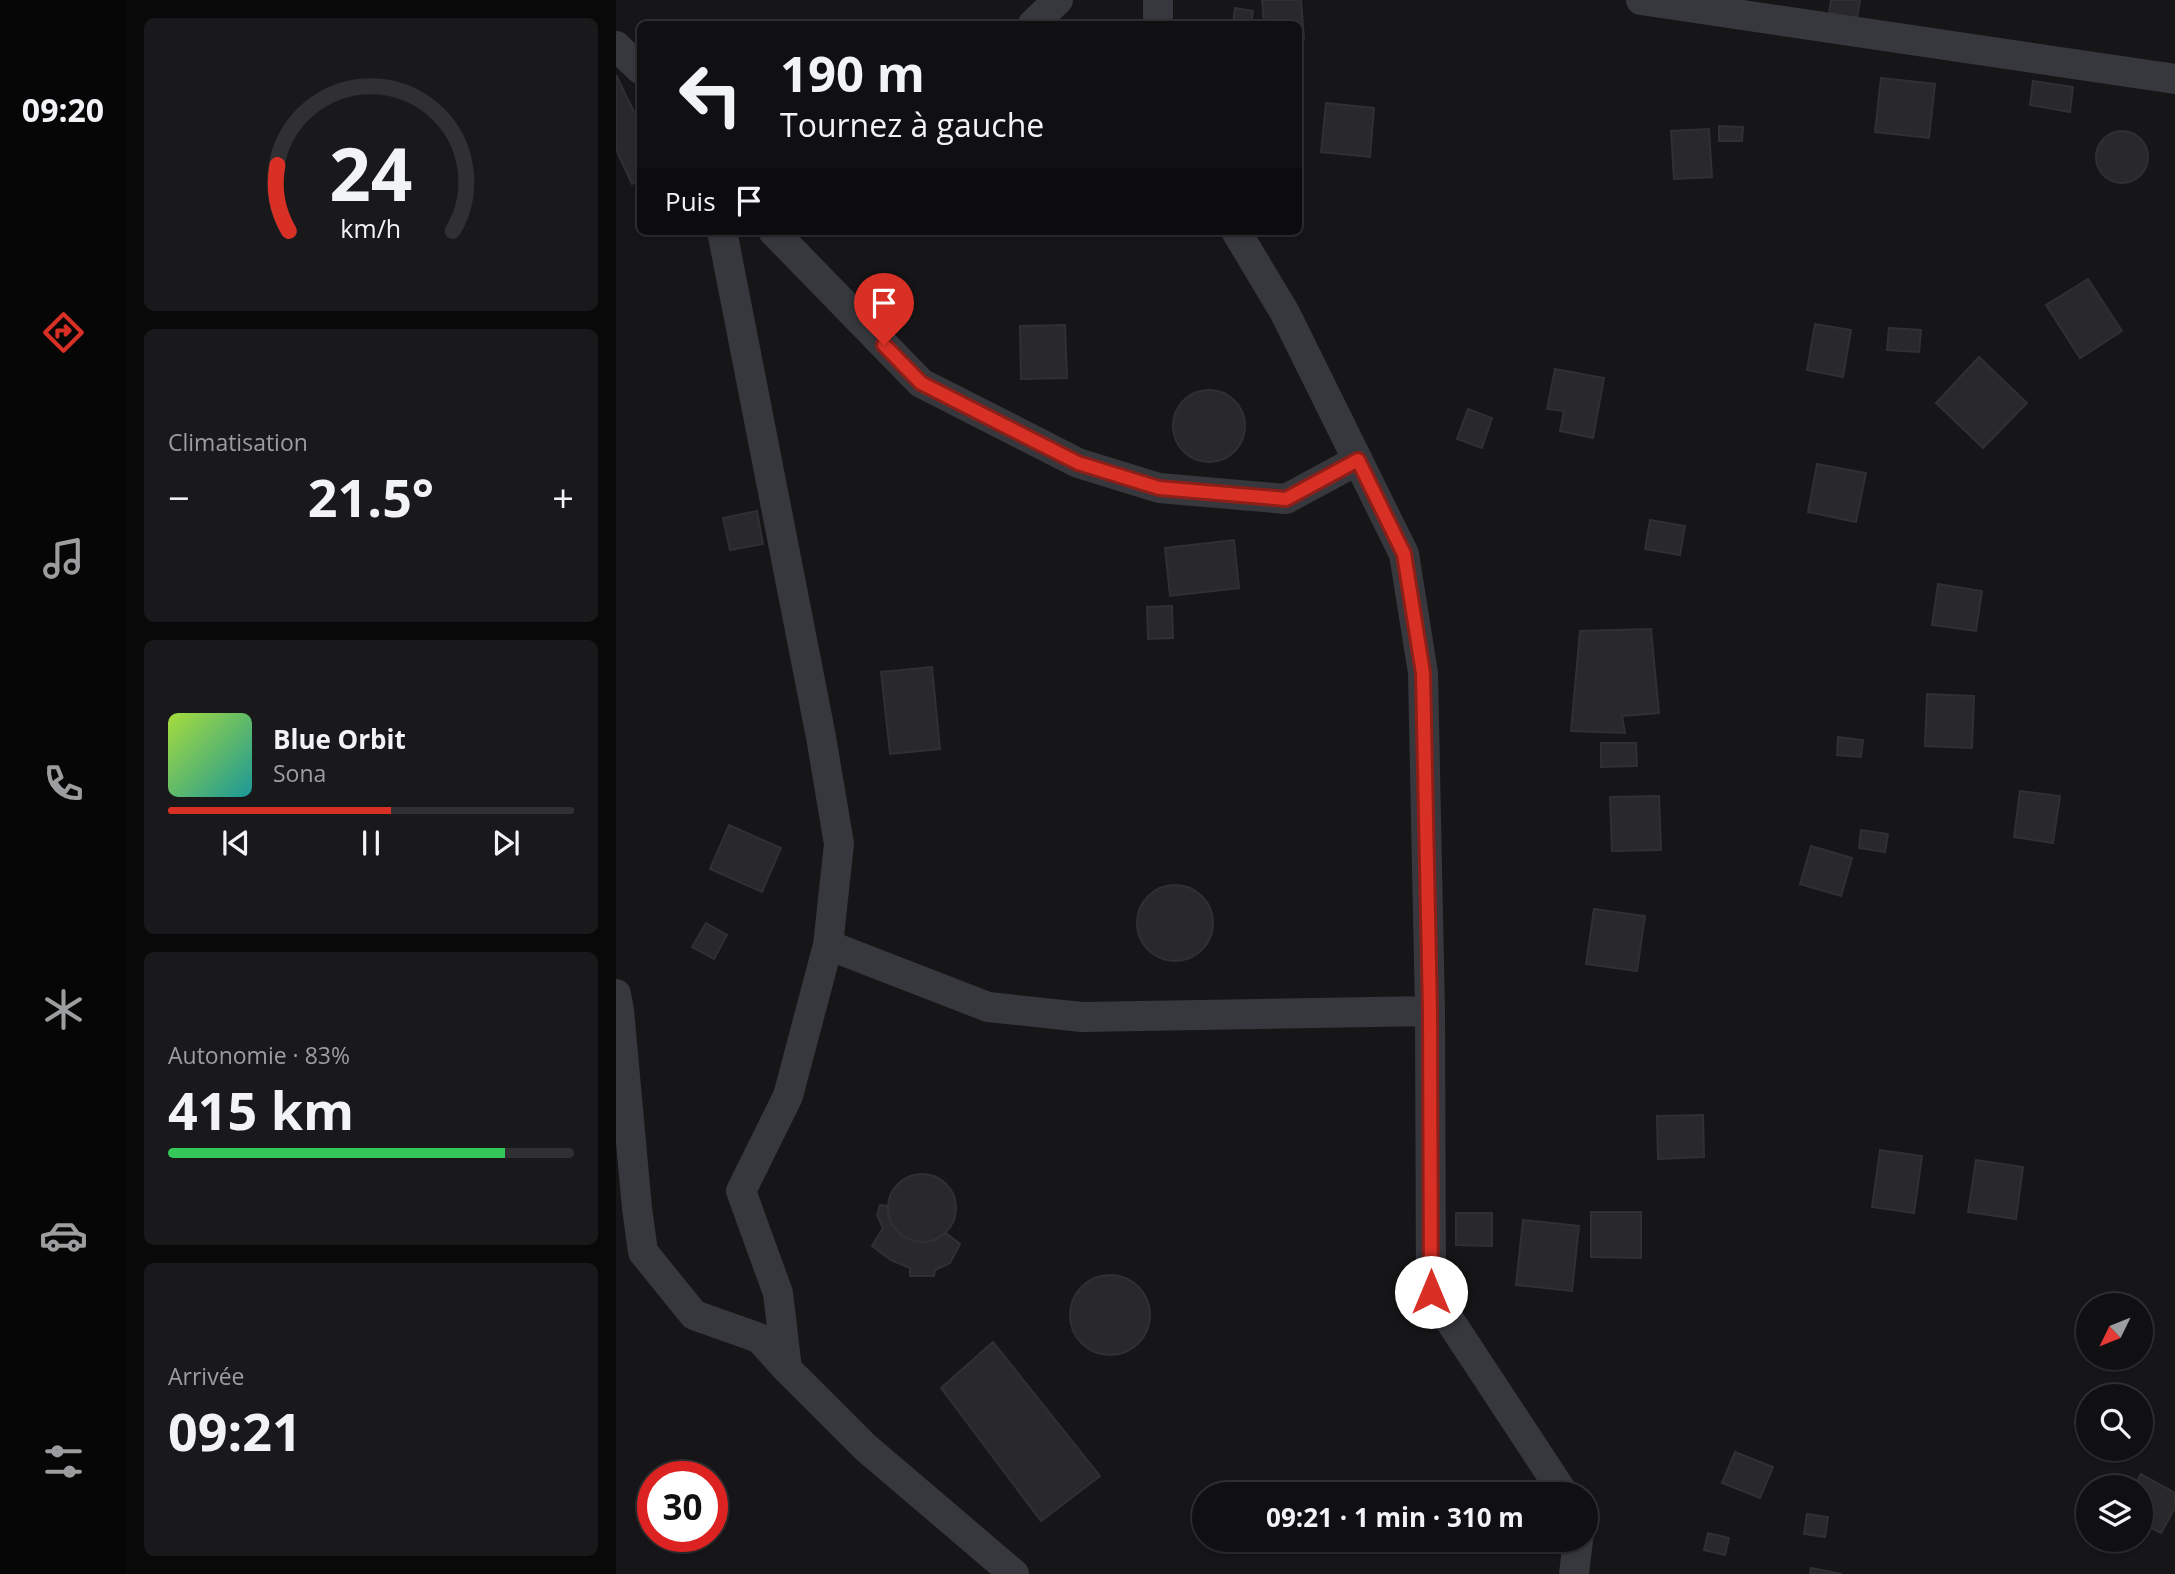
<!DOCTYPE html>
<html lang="fr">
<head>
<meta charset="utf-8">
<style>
	:root { --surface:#101012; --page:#19191b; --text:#f1f3f6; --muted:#9c9d9f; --line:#303032; --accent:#d93025 }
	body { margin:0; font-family:"Open Sans",sans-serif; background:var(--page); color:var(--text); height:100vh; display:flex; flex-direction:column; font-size:26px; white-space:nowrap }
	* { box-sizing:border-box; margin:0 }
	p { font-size:23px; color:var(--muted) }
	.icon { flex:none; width:38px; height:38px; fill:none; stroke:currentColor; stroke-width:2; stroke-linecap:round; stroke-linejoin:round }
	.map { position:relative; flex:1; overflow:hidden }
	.details { display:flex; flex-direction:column; gap:18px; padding:18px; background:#09090a; width:490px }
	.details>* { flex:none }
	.banner { position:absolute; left:21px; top:21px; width:665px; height:214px; border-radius:10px; box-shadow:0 2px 5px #0004,0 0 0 2px var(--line); background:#101012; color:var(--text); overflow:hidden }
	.needle { width:46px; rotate:227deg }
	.fabs { position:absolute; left:1460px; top:1293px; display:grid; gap:14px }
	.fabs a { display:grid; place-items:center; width:77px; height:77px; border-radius:50%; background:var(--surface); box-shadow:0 2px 5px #0004,0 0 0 2px var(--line); font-size:35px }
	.speed { position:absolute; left:21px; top:1461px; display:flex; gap:14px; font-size:35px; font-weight:700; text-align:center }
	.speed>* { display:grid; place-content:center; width:91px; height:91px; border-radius:50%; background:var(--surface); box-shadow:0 2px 5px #0004,0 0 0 2px var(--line); line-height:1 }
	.speed .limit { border:10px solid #d22; background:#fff; color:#111 }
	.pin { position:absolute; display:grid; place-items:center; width:60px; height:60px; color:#fff; margin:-72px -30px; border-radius:50% 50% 50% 0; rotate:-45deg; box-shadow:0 0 7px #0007 }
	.pin .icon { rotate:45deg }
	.me { position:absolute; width:77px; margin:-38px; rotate:0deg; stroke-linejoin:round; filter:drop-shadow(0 0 5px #0008) }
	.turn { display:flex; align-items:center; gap:24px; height:147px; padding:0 28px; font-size:32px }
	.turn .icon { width:91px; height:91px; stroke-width:2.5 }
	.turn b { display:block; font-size:49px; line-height:60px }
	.then { display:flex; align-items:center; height:66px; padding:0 28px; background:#0003; gap:14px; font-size:26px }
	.big { font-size:52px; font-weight:700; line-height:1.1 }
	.details .card { flex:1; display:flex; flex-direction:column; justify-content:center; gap:10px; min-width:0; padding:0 24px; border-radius:10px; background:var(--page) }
	.details .dial { align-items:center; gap:0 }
	.dial svg { height:182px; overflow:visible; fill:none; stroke:var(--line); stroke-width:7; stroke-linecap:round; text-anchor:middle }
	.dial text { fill:var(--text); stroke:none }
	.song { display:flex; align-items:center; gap:21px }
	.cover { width:84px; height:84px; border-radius:10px; background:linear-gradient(135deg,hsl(80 70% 55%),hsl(180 70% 35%)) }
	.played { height:7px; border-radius:4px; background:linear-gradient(90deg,var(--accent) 55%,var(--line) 55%) }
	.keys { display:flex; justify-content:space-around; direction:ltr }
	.heat { display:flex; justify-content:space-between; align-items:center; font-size:38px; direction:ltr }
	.charge { height:10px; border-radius:5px; background:linear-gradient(90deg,#34c759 83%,var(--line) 0) }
	.trip { position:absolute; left:576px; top:1482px; width:406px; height:70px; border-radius:35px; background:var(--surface); box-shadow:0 2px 5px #0004,0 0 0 2px var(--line); font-weight:700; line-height:70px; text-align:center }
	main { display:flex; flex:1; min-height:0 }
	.menu { display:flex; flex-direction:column; width:126px; justify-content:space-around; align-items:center; background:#060607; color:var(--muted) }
	.menu .icon { width:49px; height:49px }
	.menu .selected { color:var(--accent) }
	.menu b { font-size:32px; color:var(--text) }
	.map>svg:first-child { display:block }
	.building { fill:#29292c; stroke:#303034; stroke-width:2 }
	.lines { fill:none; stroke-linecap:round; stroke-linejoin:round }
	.minor { stroke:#37383d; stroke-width:30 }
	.route-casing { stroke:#8d1f18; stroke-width:18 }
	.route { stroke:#d93025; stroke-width:12 }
</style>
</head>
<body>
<main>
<nav class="menu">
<b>09:20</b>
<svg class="icon selected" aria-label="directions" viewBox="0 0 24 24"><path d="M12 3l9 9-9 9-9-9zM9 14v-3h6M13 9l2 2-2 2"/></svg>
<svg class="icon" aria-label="music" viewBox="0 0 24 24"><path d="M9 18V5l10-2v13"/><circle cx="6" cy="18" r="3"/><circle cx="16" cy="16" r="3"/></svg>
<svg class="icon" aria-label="phone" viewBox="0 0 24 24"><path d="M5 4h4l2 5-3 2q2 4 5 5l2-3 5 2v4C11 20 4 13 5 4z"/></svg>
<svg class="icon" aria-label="climate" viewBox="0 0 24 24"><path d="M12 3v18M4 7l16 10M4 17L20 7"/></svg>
<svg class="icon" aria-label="car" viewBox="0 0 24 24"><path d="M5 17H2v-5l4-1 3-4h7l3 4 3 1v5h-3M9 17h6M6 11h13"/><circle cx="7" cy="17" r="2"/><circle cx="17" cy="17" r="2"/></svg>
<svg class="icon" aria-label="filters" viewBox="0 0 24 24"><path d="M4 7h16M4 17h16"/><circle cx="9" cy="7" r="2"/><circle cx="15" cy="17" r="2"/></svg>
</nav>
<section class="details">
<div class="card dial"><svg viewBox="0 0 100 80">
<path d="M14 69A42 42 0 1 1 86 69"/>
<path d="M14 69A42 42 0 0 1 9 40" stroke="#d93025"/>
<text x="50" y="56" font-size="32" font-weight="700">24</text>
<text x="50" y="72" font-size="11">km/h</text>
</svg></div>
<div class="card"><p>Climatisation</p>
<div class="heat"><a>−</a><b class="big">21.5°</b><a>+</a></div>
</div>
<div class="card">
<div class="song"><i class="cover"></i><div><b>Blue Orbit</b><p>Sona</p></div></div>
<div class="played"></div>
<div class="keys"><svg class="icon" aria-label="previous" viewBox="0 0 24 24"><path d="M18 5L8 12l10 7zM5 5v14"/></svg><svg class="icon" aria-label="pause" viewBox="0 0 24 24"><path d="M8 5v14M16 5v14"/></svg><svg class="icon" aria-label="next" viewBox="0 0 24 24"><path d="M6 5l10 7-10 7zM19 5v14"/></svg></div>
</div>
<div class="card"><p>Autonomie · 83%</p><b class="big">415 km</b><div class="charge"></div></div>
<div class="card"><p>Arrivée</p><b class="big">09:21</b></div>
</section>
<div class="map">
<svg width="1559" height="1574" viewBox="0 0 1559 1574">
	<rect width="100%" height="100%" fill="#161618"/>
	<path class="building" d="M646,0H685L688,39L682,40V24H648Z
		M1215,0H1244L1241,19L1213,13Z
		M619,8L637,11L635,24H617Z
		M0,75L24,124V179L16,184L0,149Z
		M1265,78L1319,84L1313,138L1259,132Z
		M1417,81L1457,87L1454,112L1414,105Z
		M710,103L758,108L754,157L705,152Z
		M1103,126L1127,127L1126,141H1103Z
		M1093,129L1096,177L1058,179L1055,131Z
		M1480 157a26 26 0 1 1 52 0a26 26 0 1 1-52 0Z
		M1472,279L1506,331L1464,358L1430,305Z
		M1199,324L1235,330L1227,377L1191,370Z
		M449,325L451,378L405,379L404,326Z
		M1273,328L1305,330L1303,352L1271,350Z
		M1363,357L1411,403L1367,448L1320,403Z
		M939,369L988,378L977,438L944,431L948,411L931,409Z
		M557 426a36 36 0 1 1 72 0a36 36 0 1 1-72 0Z
		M852,409L876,418L866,448L841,439Z
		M1201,464L1250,473L1240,522L1192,512Z
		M141,511L147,544L114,550L107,518Z
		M1034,520L1069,526L1064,555L1029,549Z
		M618,540L623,588L554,596L549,548Z
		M1322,584L1366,591L1360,631L1316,625Z
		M556,606L557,638L532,639L531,607Z
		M1035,629L1043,713L1006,716L1009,733L955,731L964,631Z
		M316,667L324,749L274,754L265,672Z
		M1311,694L1358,696L1356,748L1309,746Z
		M1222,737L1247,740L1245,757L1221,755Z
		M985,743H1020L1021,766L985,767Z
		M1404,791L1444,796L1437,843L1398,837Z
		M1043,796L1045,850L996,851L994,797Z
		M113,825L165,848L146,892L94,869Z
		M1245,830L1272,834L1269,852L1243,848Z
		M1195,846L1236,858L1225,896L1184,884Z
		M521 923a38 38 0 1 1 76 0a38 38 0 1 1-76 0Z
		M978,909L1029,916L1021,971L970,964Z
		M90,923L111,935L98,959L76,947Z
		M1087,1115L1088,1157L1042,1159L1041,1116Z
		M1264,1150L1306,1156L1298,1213L1256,1207Z
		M1360,1160L1407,1167L1400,1219L1352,1212Z
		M272 1208a34 34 0 1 1 68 0a34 34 0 1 1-68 0Z
		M264,1205L271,1206L273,1218L278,1228L286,1236L297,1241L308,1242L319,1240L330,1233L344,1244L334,1263L319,1270L318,1276H294V1268L275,1260L256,1246L267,1228L261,1215Z
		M975,1212H1025V1258L975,1257Z
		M840,1213H876V1246L840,1245Z
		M907,1220L963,1226L956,1291L900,1285Z
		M454 1315a40 40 0 1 1 80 0a40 40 0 1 1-80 0Z
		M377,1342L484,1476L425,1521L325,1388Z
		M1119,1452L1157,1467L1144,1498L1106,1483Z
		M1525,1474L1559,1493V1508L1545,1533L1524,1522V1488H1517Z
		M1191,1514L1212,1517L1209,1537L1188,1534Z
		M1092,1533L1113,1538L1109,1555L1088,1550Z
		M1195,1568L1226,1574H1194Z"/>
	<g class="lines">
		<path class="minor" d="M542,0V24
			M1025,0L1559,79
			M417,24L442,0
			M0,46L24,69
			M106,231L205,737L223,844L212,945L172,1096L125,1191L162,1293L171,1369
			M157,231L305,383L462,463L543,488L670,499L742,460
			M620,231L669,313L788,554L807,673L814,1011L815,1292L948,1494
			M212,945L372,1007L466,1017L814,1011
			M0,994L3,1010L21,1208L27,1252L78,1315L143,1338L171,1369L249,1447L398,1574
			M958,1574L962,1540"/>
	</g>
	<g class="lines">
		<g class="route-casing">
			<path id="route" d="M268,345L305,383L462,463L543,488L670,499L742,460L788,554L807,673L814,1011L815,1292"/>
		</g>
		<use href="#route" class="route"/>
	</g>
</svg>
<div class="fabs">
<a><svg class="needle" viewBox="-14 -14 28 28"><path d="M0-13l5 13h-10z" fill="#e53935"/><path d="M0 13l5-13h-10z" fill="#9c9d9f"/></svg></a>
<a><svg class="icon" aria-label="search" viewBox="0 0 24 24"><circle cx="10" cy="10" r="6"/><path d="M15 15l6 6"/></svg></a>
<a><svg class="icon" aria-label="layers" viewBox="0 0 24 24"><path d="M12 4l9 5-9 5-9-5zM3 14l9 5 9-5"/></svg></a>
</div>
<div class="speed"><div class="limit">30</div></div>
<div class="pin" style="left:268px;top:345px;background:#d93025"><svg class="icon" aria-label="arrive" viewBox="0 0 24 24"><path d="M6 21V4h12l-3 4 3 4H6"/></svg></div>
<svg class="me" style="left:815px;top:1292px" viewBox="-20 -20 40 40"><circle r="19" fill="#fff"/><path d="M0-13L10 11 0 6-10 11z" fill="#d93025"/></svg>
<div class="trip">09:21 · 1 min · 310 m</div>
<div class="banner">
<div class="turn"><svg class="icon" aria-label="left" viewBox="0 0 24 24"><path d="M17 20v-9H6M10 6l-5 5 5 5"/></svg><div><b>190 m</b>Tournez à gauche</div></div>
<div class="then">Puis<svg class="icon" aria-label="arrive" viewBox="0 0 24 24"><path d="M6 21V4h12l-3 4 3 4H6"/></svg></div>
</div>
</div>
</main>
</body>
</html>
